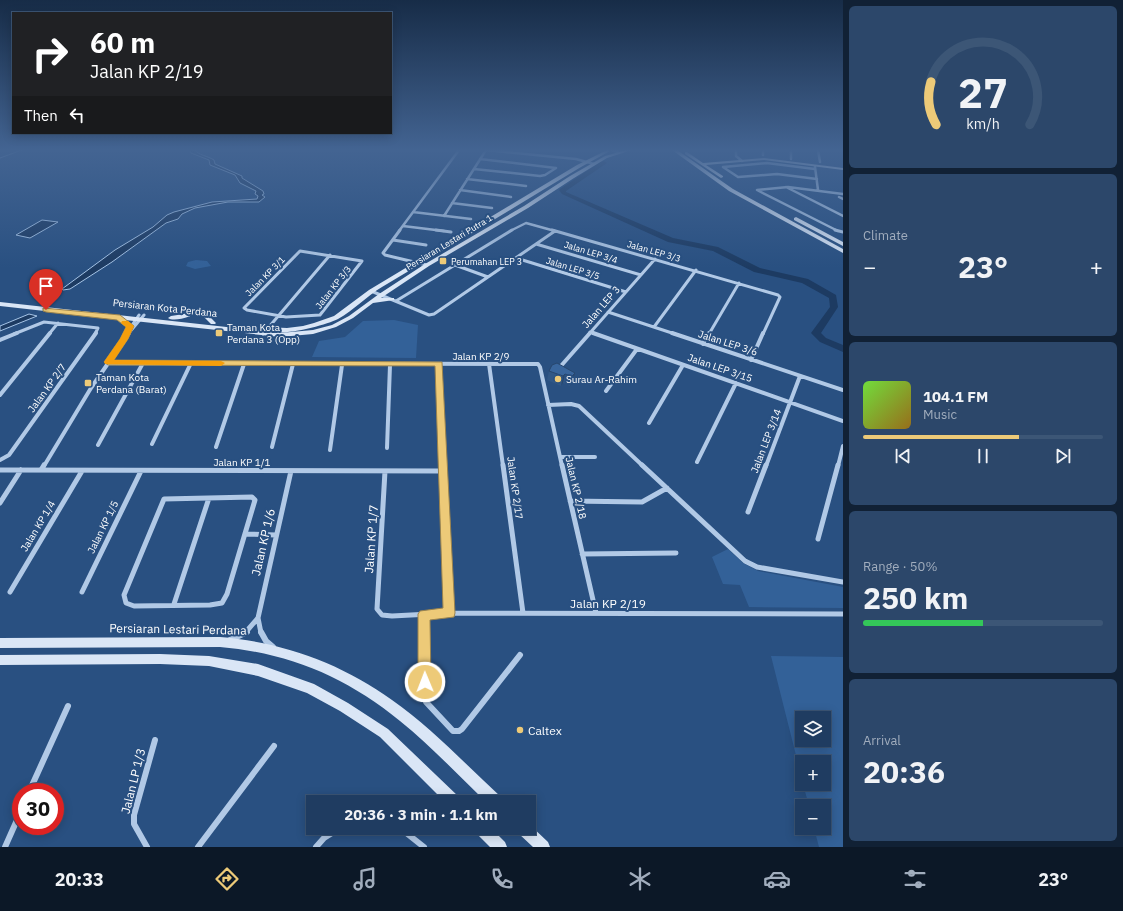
<!DOCTYPE html>
<html lang="en">
<head>
<meta charset="utf-8">
<style>
	:root { --surface:#1f3c61; --page:#2c476a; --text:#f1f3f6; --muted:#a1adbd; --line:#3c5676; --accent:#edca78 }
	body { margin:0; font-family:"IBM Plex Sans",sans-serif; background:var(--page); color:var(--text); height:100vh; display:flex; flex-direction:column; font-size:15px; white-space:nowrap }
	* { box-sizing:border-box; margin:0 }
	p { font-size:13px; color:var(--muted) }
	.icon { flex:none; width:22px; height:22px; fill:none; stroke:currentColor; stroke-width:2; stroke-linecap:round; stroke-linejoin:round }
	.map { position:relative; flex:1; overflow:hidden }
	.side { display:flex; flex-direction:column; gap:6px; padding:6px; background:#112135; width:280px }
	.side>* { flex:none }
	.guide { position:absolute; left:12px; top:12px; width:380px; height:122px; border-radius:0px; box-shadow:0 2px 10px #0003,0 0 0 1px var(--line); background:#202124; color:#fff; overflow:hidden }
	.controls { position:absolute; left:795px; top:711px; display:grid; gap:8px }
	.controls a { display:grid; place-items:center; width:36px; height:36px; border-radius:0px; background:var(--surface); box-shadow:0 2px 10px #0003,0 0 0 1px var(--line); font-size:20px }
	.speed { position:absolute; left:12px; top:783px; display:flex; gap:8px; font-size:20px; font-weight:700; text-align:center }
	.speed>* { display:grid; place-content:center; width:52px; height:52px; border-radius:50%; background:var(--surface); box-shadow:0 2px 10px #0003,0 0 0 1px var(--line); line-height:1 }
	.speed .limit { border:6px solid #d22; background:#fff; color:#111 }
	.pin { position:absolute; display:grid; place-items:center; width:34px; height:34px; color:#fff; margin:-41px -17px; border-radius:50% 50% 50% 0; rotate:-45deg; box-shadow:0 0 4px #0007 }
	.pin .icon { rotate:45deg }
	.me { position:absolute; width:44px; margin:-22px; rotate:359deg; stroke-linejoin:round; filter:drop-shadow(0 0 3px #0008) }
	.turn { display:flex; align-items:center; gap:14px; height:84px; padding:0 12px; font-size:18px }
	.turn .icon { width:52px; height:52px; stroke-width:2.5 }
	.turn b { display:block; font-size:28px; line-height:34px }
	.then { display:flex; align-items:center; height:38px; padding:0 12px; background:#0003; gap:8px; font-size:15px }
	.big { font-size:30px; font-weight:800; line-height:1.1 }
	.side .widget { flex:1; display:flex; flex-direction:column; justify-content:center; gap:6px; min-width:0; padding:0 14px; border-radius:6px; background:var(--page) }
	.side .dial { align-items:center; gap:0 }
	.dial svg { height:104px; overflow:visible; fill:none; stroke:var(--line); stroke-width:7; stroke-linecap:round; text-anchor:middle }
	.dial text { fill:var(--text); stroke:none }
	.song { display:flex; align-items:center; gap:12px }
	.cover { width:48px; height:48px; border-radius:6px; background:linear-gradient(135deg,hsl(100 70% 55%),hsl(40 70% 35%)) }
	.played { height:4px; border-radius:2px; background:linear-gradient(90deg,var(--accent) 65%,var(--line) 65%) }
	.keys { display:flex; justify-content:space-around; direction:ltr }
	.heat { display:flex; justify-content:space-between; align-items:center; font-size:22px; direction:ltr }
	.charge { height:6px; border-radius:3px; background:linear-gradient(90deg,#34c759 50%,var(--line) 0) }
	.trip { position:absolute; left:306px; top:795px; width:230px; height:40px; border-radius:0px; background:var(--surface); box-shadow:0 2px 10px #0003,0 0 0 1px var(--line); font-weight:800; line-height:40px; text-align:center }
	.tab-bar { display:flex; height:64px; justify-content:space-around; align-items:center; background:#0c1827; color:var(--muted) }
	.tab-bar .icon { width:28px; height:28px }
	.tab-bar .on { color:var(--accent) }
	.tab-bar b { font-size:18px; color:var(--text) }
	main { display:flex; flex:1; min-height:0 }
	.map>svg:first-child { display:block }
	.green { fill:#336198; fill-rule:evenodd }
	.water { fill:#1d3b62; stroke:#a6c4e6 }
	.lines { fill:none; stroke-linecap:round; stroke-linejoin:round }
	.stream { stroke:#a6c4e6; stroke-width:1 }
	.river { fill:#1d3b62; fill-rule:evenodd }
	.street-far4 { stroke:#b1c9e6; stroke-width:2.5 }
	.street-far3 { stroke:#b1c9e6; stroke-width:3 }
	.street-far2 { stroke:#b1c9e6; stroke-width:4 }
	.street-far1 { stroke:#b1c9e6; stroke-width:5 }
	.street { stroke:#b1c9e6; stroke-width:6 }
	.secondary { fill:#dae6f6; fill-rule:evenodd }
	.wall { fill:#315887 }
	.shaded-wall { fill:#28476e }
	.building { fill:#39669d; stroke:#28476e }
	.route { fill:#edca78; stroke:#9a834e }
	.slow { fill:#f59e0b }
	.poi-dot { fill:#edca78; stroke:#295081; stroke-width:1.5 }
	.labels { text-anchor:middle; dominant-baseline:central; stroke-width:4; stroke-linejoin:round; paint-order:stroke }
	.far-street-label { font-size:9px; fill:#fff; stroke:#295081 }
	.far-poi-label { font-size:9px; fill:#fff; stroke:#295081; text-anchor:start }
	.street-label { font-size:10px; fill:#fff; stroke:#295081 }
	.poi-label { font-size:10px; fill:#fff; stroke:#295081; text-anchor:start }
	.near-street-label { font-size:12px; fill:#fff; stroke:#295081 }
	.near-poi-label { font-size:12px; fill:#fff; stroke:#295081; text-anchor:start }
</style>
</head>
<body>
<main>
<div class="map">
<svg width="843" height="847" viewBox="0 0 843 847">
	<rect width="100%" height="100%" fill="#295081"/>
	<path class="green" d="M196,260L207,261L211,266L195,269L186,266L188,262Z
		M394,320L418,325L416,358L312,357L319,341L345,337L363,321Z
		M728,549L743,563L758,571L843,587V608L749,607L740,585L723,584L712,557Z
		M771,656L843,657V847H819L814,828H824V806H809L803,784H824V762H802V779ZM802,718H824V740H802Z"/>
	<path class="water" d="M190,150H195C198,155 208,156 214,160L215,164L242,176V178L263,191L264,194L262,195L265,197L259,202H228L195,208L182,214L178,219L166,223L112,262L70,289L63,290L62,289L115,250L153,227L167,215L174,212L212,202L257,199L258,196L255,194L256,191L240,183L235,175L210,165L209,160L191,153Z
		M42,220L58,222L30,238L16,235Z
		M29,314L37,316L0,331V326Z"/>
	<g class="lines">
		<path class="stream" d="M0,158L22,150"/>
		<path class="river" d="M600,162L604,161L607,163L566,191V192L673,238L718,247L760,268L808,279L836,295L838,307L821,333L826,338L843,345V352L820,342L811,333L830,307L829,298L802,283L754,272L713,251L668,242L562,194L559,190L560,189Z"/>
		<path class="street-far4" d="M486,150L576,159L594,164
			M612,150L618,152
			M736,150V156L742,161
			M763,150V155
			M791,150V159
			M818,150L820,162
			M480,159L556,168
			M723,167L738,177L777,174L817,179
			M723,167L767,163L815,169
			M815,167L818,190
			M474,169L540,176L545,175L556,168
			M467,179L526,186
			M786,187L843,216
			M460,190L511,197
			M839,197L843,199
			M452,203L492,208
			M413,212L471,219
			M444,216L486,150
			M403,226L444,231
			M399,231L459,150
			M510,231L526,223L555,231
			M838,231L757,190L788,187L843,194"/>
		<path class="street-far3" d="M400,230L383,253L385,255L427,265
			M436,230L451,232
			M552,230L778,295L780,297L763,334
			M835,230L843,232
			M393,240L426,245
			M536,244L641,275
			M300,251L362,261L320,315L286,317L247,310L244,308Z
			M516,258L626,292
			M455,265L488,277
			M371,291L429,315L434,314L555,231
			M396,301L512,230
			M608,312L675,334
			M654,327L696,270
			M590,332L596,334
			M14,334L44,322L98,328L95,334
			M49,334L58,323
			M126,334L139,315
			M128,334L144,315
			M263,334L330,255
			M589,334L655,259
			M709,334L739,283"/>
		<path class="street-far2" d="M593,333L843,421
			M672,333L843,390
			M126,335L127,333
			M0,340L17,333
			M703,344L709,333
			M751,360L763,333
			M108,363L538,364L540,367L562,466
			M439,364L443,466
			M489,364L503,466
			M560,367L590,333
			M606,391L637,349
			M0,395L50,333
			M548,405L571,404L579,406L643,466
			M649,423L683,365
			M152,444L191,363
			M98,445L143,363
			M216,447L244,364
			M272,447L293,364
			M387,448L390,365
			M330,450L342,365
			M560,457H595
			M0,460L9,455L96,333
			M697,462L736,383
			M44,466L91,388L129,333
			M766,466L800,376
			M838,466L843,446"/>
		<path class="street-far1" d="M443,465L449,613
			M503,465L523,613
			M562,465L596,613
			M642,465L745,561L757,567L843,582
			M0,470L442,471
			M41,470L44,465
			M385,471L377,609L382,615L392,616L449,613L843,614
			M252,497L255,500L227,594L222,603L210,605L134,606L126,603L124,595L164,499Z
			M570,501L642,502L667,488
			M0,503L21,470
			M748,512L766,465
			M245,534L276,535
			M818,539L838,465
			M582,554L676,553
			M10,592L82,471
			M82,592L141,471
			M174,604L209,498
			M424,615V633
			M245,633L258,618
			M261,633L258,618L291,471"/>
		<path class="street" d="M261,632L266,641L273,647
			M424,632L426,702L453,731H459L462,729L520,655
			M230,640L247,632
			M29,792L68,706
			M400,828L424,847
			M5,847L21,811
			M147,847L134,824V815L155,740
			M198,847L274,746
			M316,847L324,838L340,828"/>
		<path class="secondary" d="M607,150L610,151L581,167C515,207 449,247 382,287C367,296 354,310 338,319C324,326 274,339 262,329L265,327L287,328L303,326L314,323L334,316L369,290L577,165Z
			M626,150H632L607,158L574,178L528,208L429,266L381,298H394V300L373,303L353,318L336,327L313,334L280,337L125,320L133,327L130,329L116,319L0,306V302L280,333L313,330L332,325L349,316L379,294L425,264L524,206L570,176L605,156Z
			M672,150H677L733,189L843,249V253L729,191Z
			M685,152H687L703,163L764,158L843,168V170L764,160L706,165L723,176V177L721,178L685,154Z
			M796,217L843,242V246L794,220V218Z
			M200,308L202,309V311C194,315 175,323 168,318L171,316L184,314Z
			M207,311L210,313V317L216,323L215,324H211L204,317V313Z
			M220,637C282,642 341,663 392,700C432,728 465,764 501,797L503,802H486C458,775 431,746 400,721C346,677 289,653 220,647L0,648V638Z
			M160,654L209,656L258,664L314,684L348,703L388,729L459,797L461,802H445L380,737L340,711L307,693L258,676L209,666L160,664L0,665V655Z
			M529,824L548,842L550,847H533L518,833L516,828H529Z
			M474,828H491L505,842L507,847H490L476,833Z"/>
	</g>
	<path class="wall" d="M549,371L575,373L573,382L570,386L563,383L561,386L547,380Z"/>
	<path class="shaded-wall" d="M575,373L573,382L570,386L572,376Z
		M565,374L563,383L561,386L563,376Z"/>
	<path class="building" d="M557,363L575,373L572,376L565,374L563,376L549,371L552,365Z"/>
	<linearGradient id="sky" x2="0" y2="1"><stop stop-color="#172c47"/><stop offset="0.56" stop-color="#436492"/><stop offset="1" stop-color="#436492" stop-opacity="0"/></linearGradient>
	<rect width="843" height="268" fill="url(#sky)"/>
	<path class="route" d="M43,308L120,315L134,326L128,339L114,360L442,362L455,613L454,617L430,620L431,682L429,686L425,688L420,686L418,682V614L420,611L443,608L435,366L108,365L104,362L120,339L126,327L117,320L46,312L43,311Z"/>
	<path class="slow" d="M122,321H128L134,326L128,339L114,360L221,361L225,363L221,366L105,364L104,362L120,339L126,327L121,323Z"/>
	<g class="poi-dot">
		<rect x="439" y="257" width="8" height="8" rx="2"/>
		<rect x="215" y="329" width="8" height="8" rx="2"/>
		<circle cx="558" cy="379" r="4"/>
		<rect x="84" y="379" width="8" height="8" rx="2"/>
		<circle cx="520" cy="730" r="4"/>
	</g>
	<g class="labels">
		<g class="far-street-label">
			<text transform="translate(449 242) rotate(-31)">Persiaran Lestari Putra 1</text>
			<text transform="translate(654 251) rotate(16)">Jalan LEP 3/3</text>
			<text transform="translate(591 252) rotate(17)">Jalan LEP 3/4</text>
			<text transform="translate(573 268) rotate(17)">Jalan LEP 3/5</text>
			<text transform="translate(265 276) rotate(-45)">Jalan KP 3/1</text>
			<text transform="translate(333 287) rotate(-52)">Jalan KP 3/3</text>
		</g>
		<g class="far-poi-label">
			<text x="451" y="261">Perumahan LEP 3</text>
		</g>
		<g class="street-label">
			<text transform="translate(601 307) rotate(-49)">Jalan LEP 3</text>
			<text transform="translate(165 308) rotate(6)">Persiaran Kota Perdana</text>
			<text transform="translate(728 343) rotate(18)">Jalan LEP 3/6</text>
			<text x="481" y="356">Jalan KP 2/9</text>
			<text transform="translate(720 368) rotate(19)">Jalan LEP 3/15</text>
			<text transform="translate(47 388) rotate(-54)">Jalan KP 2/7</text>
			<text transform="translate(766 441) rotate(-69)">Jalan LEP 3/14</text>
			<text x="242" y="462">Jalan KP 1/1</text>
			<text transform="translate(515 488) rotate(82)">Jalan KP 2/17</text>
			<text transform="translate(576 488) rotate(77)">Jalan KP 2/18</text>
			<text transform="translate(38 526) rotate(-59)">Jalan KP 1/4</text>
			<text transform="translate(103 527) rotate(-64)">Jalan KP 1/5</text>
		</g>
		<g class="poi-label">
			<text x="227" y="327">Taman Kota<tspan x="227" dy="12">Perdana 3 (Opp)</tspan></text>
			<text x="96" y="377">Taman Kota<tspan x="96" dy="12">Perdana (Barat)</tspan></text>
			<text x="566" y="379">Surau Ar-Rahim</text>
		</g>
		<g class="near-street-label">
			<text transform="translate(371 539) rotate(-86)">Jalan KP 1/7</text>
			<text transform="translate(263 542) rotate(-77)">Jalan KP 1/6</text>
			<text x="608" y="603">Jalan KP 2/19</text>
			<text transform="translate(178 629) rotate(1)">Persiaran Lestari Perdana</text>
			<text transform="translate(133 781) rotate(-76)">Jalan LP 1/3</text>
		</g>
		<g class="near-poi-label">
			<text x="528" y="730">Caltex</text>
		</g>
	</g>
</svg>
<div class="controls">
<a><svg class="icon" aria-label="layers" viewBox="0 0 24 24"><path d="M12 4l9 5-9 5-9-5zM3 14l9 5 9-5"/></svg></a>
<a>+</a>
<a>−</a>
</div>
<div class="speed"><div class="limit">30</div></div>
<div class="pin" style="left:46px;top:310px;background:#d93025"><svg class="icon" aria-label="arrive" viewBox="0 0 24 24"><path d="M6 21V4h12l-3 4 3 4H6"/></svg></div>
<svg class="me" style="left:425px;top:682px" viewBox="-20 -20 40 40"><circle r="17" fill="#edca78" stroke="#fff" stroke-width="3"/><path d="M0-11L8 9 0 5-8 9z" fill="#fff"/></svg>
<div class="trip">20:36 · 3 min · 1.1 km</div>
<div class="guide">
<div class="turn"><svg class="icon" aria-label="right" viewBox="0 0 24 24"><path d="M7 20v-9h11M14 6l5 5-5 5"/></svg><div><b>60 m</b>Jalan KP 2/19</div></div>
<div class="then">Then<svg class="icon" aria-label="left" viewBox="0 0 24 24"><path d="M17 20v-9H6M10 6l-5 5 5 5"/></svg></div>
</div>
</div>
<section class="side">
<div class="widget dial"><svg viewBox="0 0 100 80">
<path d="M14 69A42 42 0 1 1 86 69"/>
<path d="M14 69A42 42 0 0 1 10 36" stroke="#edca78"/>
<text x="50" y="56" font-size="32" font-weight="700">27</text>
<text x="50" y="72" font-size="11">km/h</text>
</svg></div>
<div class="widget"><p>Climate</p>
<div class="heat"><a>−</a><b class="big">23°</b><a>+</a></div>
</div>
<div class="widget">
<div class="song"><i class="cover"></i><div><b>104.1 FM</b><p>Music</p></div></div>
<div class="played"></div>
<div class="keys"><svg class="icon" aria-label="previous" viewBox="0 0 24 24"><path d="M18 5L8 12l10 7zM5 5v14"/></svg><svg class="icon" aria-label="pause" viewBox="0 0 24 24"><path d="M8 5v14M16 5v14"/></svg><svg class="icon" aria-label="next" viewBox="0 0 24 24"><path d="M6 5l10 7-10 7zM19 5v14"/></svg></div>
</div>
<div class="widget"><p>Range · 50%</p><b class="big">250 km</b><div class="charge"></div></div>
<div class="widget"><p>Arrival</p><b class="big">20:36</b></div>
</section>
</main>
<nav class="tab-bar">
<b>20:33</b>
<svg class="icon on" aria-label="directions" viewBox="0 0 24 24"><path d="M12 3l9 9-9 9-9-9zM9 14v-3h6M13 9l2 2-2 2"/></svg>
<svg class="icon" aria-label="music" viewBox="0 0 24 24"><path d="M9 18V5l10-2v13"/><circle cx="6" cy="18" r="3"/><circle cx="16" cy="16" r="3"/></svg>
<svg class="icon" aria-label="phone" viewBox="0 0 24 24"><path d="M5 4h4l2 5-3 2q2 4 5 5l2-3 5 2v4C11 20 4 13 5 4z"/></svg>
<svg class="icon" aria-label="climate" viewBox="0 0 24 24"><path d="M12 3v18M4 7l16 10M4 17L20 7"/></svg>
<svg class="icon" aria-label="car" viewBox="0 0 24 24"><path d="M5 17H2v-5l4-1 3-4h7l3 4 3 1v5h-3M9 17h6M6 11h13"/><circle cx="7" cy="17" r="2"/><circle cx="17" cy="17" r="2"/></svg>
<svg class="icon" aria-label="filters" viewBox="0 0 24 24"><path d="M4 7h16M4 17h16"/><circle cx="9" cy="7" r="2"/><circle cx="15" cy="17" r="2"/></svg>
<b>23°</b>
</nav>
</body>
</html>
